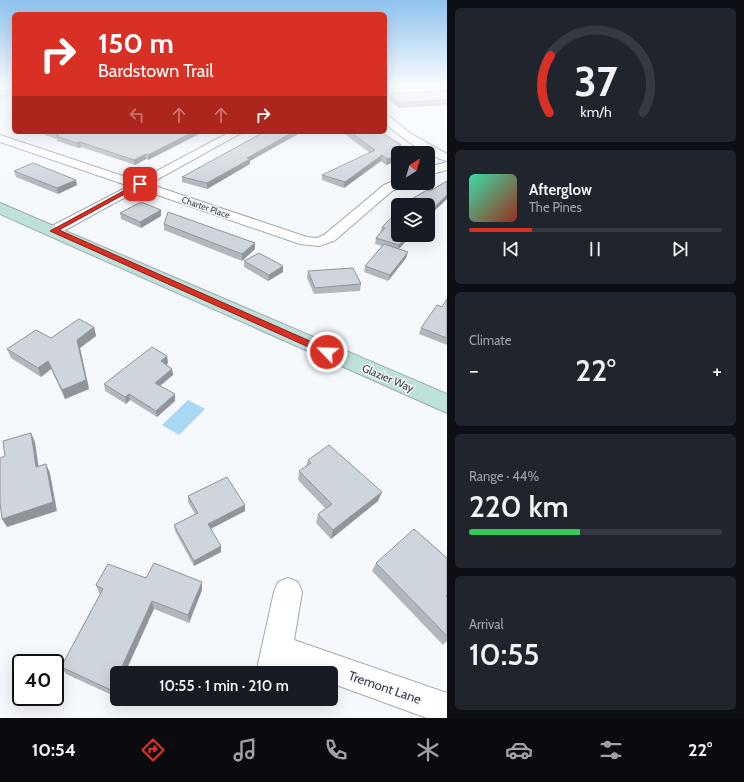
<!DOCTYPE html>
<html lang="en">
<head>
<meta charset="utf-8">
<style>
	:root { --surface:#171b24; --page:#20242c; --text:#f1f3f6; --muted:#9ea1a6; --line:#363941; --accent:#d93025 }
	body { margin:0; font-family:Cabin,sans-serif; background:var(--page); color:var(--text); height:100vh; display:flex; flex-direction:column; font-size:15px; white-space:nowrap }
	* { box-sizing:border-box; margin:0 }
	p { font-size:13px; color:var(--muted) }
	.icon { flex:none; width:22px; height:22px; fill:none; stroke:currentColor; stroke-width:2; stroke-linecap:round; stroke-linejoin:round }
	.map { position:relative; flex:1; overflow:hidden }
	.side { display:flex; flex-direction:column; gap:8px; padding:8px; background:#0d0f14; width:297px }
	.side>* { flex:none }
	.top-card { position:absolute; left:12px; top:12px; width:375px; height:122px; border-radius:6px; box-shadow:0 4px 16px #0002; background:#d93025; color:#fff; overflow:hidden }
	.needle { width:26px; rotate:37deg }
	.tools { position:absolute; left:391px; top:146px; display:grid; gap:8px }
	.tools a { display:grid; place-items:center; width:44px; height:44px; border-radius:6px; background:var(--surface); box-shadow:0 4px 16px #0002; font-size:20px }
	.speed { position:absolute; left:12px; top:654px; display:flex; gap:8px; font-size:20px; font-weight:700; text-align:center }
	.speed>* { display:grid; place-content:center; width:52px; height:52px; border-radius:50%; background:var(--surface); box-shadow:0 4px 16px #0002; line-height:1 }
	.speed .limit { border:2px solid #111; border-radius:6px; background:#fff; color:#111 }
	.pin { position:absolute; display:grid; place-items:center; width:34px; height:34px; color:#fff; margin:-17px; border-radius:8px; box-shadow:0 2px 6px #0006 }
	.me { position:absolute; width:44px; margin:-22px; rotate:294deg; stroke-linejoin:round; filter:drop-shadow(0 0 3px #0008) }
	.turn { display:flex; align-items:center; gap:14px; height:84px; padding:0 20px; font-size:18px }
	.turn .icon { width:52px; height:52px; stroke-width:2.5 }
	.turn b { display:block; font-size:28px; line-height:34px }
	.lanes { display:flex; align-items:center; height:38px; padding:0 20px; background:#0003; justify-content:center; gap:20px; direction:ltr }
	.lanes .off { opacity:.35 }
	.big { font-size:30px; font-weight:600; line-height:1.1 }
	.side .tile { flex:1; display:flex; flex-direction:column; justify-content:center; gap:6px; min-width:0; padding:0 14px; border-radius:6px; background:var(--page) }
	.side .dial { align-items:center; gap:0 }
	.dial svg { height:104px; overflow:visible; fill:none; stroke:var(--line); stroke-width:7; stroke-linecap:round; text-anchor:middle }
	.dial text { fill:var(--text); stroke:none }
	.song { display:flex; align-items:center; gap:12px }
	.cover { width:48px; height:48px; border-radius:6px; background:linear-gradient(135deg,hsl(160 70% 55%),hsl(10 70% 35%)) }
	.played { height:4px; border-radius:2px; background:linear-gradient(90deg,var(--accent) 25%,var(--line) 25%) }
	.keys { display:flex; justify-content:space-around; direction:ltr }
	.heat { display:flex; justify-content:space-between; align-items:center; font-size:22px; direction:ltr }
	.charge { height:6px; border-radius:3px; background:linear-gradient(90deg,#34c759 44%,var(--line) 0) }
	.trip { position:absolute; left:110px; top:666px; width:228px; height:40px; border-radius:6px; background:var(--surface); box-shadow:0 4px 16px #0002; font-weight:600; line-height:40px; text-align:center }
	.tabs { display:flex; height:64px; justify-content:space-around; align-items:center; background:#090b0e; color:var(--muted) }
	.tabs .icon { width:28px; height:28px }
	.tabs .current { color:var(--accent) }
	.tabs b { font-size:18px; color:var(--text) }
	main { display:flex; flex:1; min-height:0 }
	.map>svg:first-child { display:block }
	.water { fill:#a9d8f4 }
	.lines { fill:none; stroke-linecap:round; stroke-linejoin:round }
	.street-casing { stroke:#a2a8b0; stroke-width:2 }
	.secondary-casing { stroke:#a2a8b0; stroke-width:2 }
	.street { fill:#fff; fill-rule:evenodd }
	.secondary { fill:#bde2dc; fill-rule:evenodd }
	.wall { fill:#b2b7be }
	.shaded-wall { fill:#91959b }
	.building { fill:#cfd5dd; stroke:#91959b }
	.route { fill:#d93025; stroke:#8d1f18 }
	.labels { text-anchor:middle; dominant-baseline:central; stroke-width:3; stroke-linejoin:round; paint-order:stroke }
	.far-street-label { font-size:9px; fill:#3a3c40; stroke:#f5f9fe }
	.street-label { font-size:11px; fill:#3a3c40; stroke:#f5f9fe }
	.near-street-label { font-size:13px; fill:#3a3c40; stroke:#f5f9fe }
</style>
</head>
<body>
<main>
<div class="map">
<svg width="447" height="718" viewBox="0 0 447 718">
	<rect width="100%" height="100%" fill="#f5f9fe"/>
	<path class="water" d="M188,400L205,409L179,435L162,425Z"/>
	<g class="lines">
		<g class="street-casing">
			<path id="street" d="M447,87V93L385,97V91Z
				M385,115L389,116L410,133L447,154V161C427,156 400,137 385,123Z
				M230,132H243L149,184L307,237L317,238L324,235L384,185L398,179V183H404L402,186L392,191L334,241L319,246L300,244L140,189L58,234L53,235L48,234L46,231L48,228L129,186L0,142V135L138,181Z
				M447,162V170L428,175V167Z
				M288,578L298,582L302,592L294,640L447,693V718H427L331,683V673H302L288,668L286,673H256L274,592L278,582Z"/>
		</g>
		<g class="secondary-casing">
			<path id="secondary" d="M14,87V93L0,98V91Z
				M0,203L447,394V413L0,214Z"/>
		</g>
		<use href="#street" class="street"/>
		<use href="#secondary" class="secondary"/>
	</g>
	<path class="wall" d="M385,85H447V86L385,89Z
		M447,90V105L399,108L387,98L388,94Z
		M14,119V125H13L12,120Z
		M36,132H203L148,160L146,159L135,165L81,147L78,148L57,141V139Z
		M342,132H378L401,145L400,147L410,153H398L386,165L381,161L344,188L322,180V175L370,153Z
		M250,161V164L207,189L182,182V177Z
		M14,171L77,185L58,194L16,177Z
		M398,211L399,249L406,258L388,281L364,272L365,266L382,246L375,244L376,238L380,233L382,227Z
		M120,213L161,216L141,228L121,219Z
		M164,224L255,243V249L242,261L164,230Z
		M244,261L283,266V272L268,281L244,267Z
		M308,271L361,284L360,291L314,294L307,278Z
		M447,299V345L419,334L421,328L442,307Z
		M94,327L96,336L80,348L89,389L65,399L51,369L41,377L11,358L7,349Z
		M167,356L168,363L166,364L172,369L173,375L160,386L175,401L157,417L130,400L126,404L105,391L104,384Z
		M308,460L382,492L378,501L331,539L316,523L318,514L326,509L298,480L299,471L306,466Z
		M188,496L245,505V511L211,529L221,552L194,566L175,531L174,525L195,514L188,502Z
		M447,558V641L443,645L372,571L376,563Z
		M146,578L202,590L189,623L154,609L117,673V689L114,696L66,674L61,667L100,594L99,593L96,585Z"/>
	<path class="shaded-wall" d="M193,132H203L148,160V155Z
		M293,132H302L250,161V164L207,189V183L247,158Z
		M80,142L81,147L78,148L77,143Z
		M146,154V159L135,165L134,160Z
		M382,155L381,161L344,188L345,182Z
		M398,156V161L386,165L387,159Z
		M76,180L77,185L58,194L57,188Z
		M447,195V199L428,217V213Z
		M161,210V216L141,228L140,222Z
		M408,235H412L397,251L399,245Z
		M255,243V249L242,261V254Z
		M408,252L406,258L388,281L390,275Z
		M283,266V272L268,281L269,275Z
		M94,327L96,336L80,348L89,389L65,399L62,390L77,340Z
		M167,356L168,363L162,368L161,361Z
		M48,361L51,369L41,377L38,368Z
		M172,369L173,375L156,389L155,383Z
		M129,394L130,400L126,404L125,397Z
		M175,394V401L157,417L156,411Z
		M31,433L35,442L40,476L36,467Z
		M46,464L50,473L57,511L7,527L2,519Z
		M382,492L378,501L331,539L333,530Z
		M245,505V511L208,530V524Z
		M221,546V552L194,566V561Z
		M202,582V590L189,623L188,615Z
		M152,601L154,609L125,673H119Z
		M117,677V689L114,696L111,690Z"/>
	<path class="building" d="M447,90V100L400,103L388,94Z
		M51,132H193L148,155L146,154L134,160L80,142L77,143L56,136L59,135Z
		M264,132H293L247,158L250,159L207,183L182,177Z
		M350,132H381L401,145L398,146L410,153H398V156L387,159L382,155L345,182L322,175L375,150Z
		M33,163L76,180L57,188L14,171Z
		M447,181V195L428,213V205H405L410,200L427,190L430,191Z
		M141,202L161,210L140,222L120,213Z
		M398,211V235H408L399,245L376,238L385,228L382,227Z
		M168,212L255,243L242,254L164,224Z
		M384,244L408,252L390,275L365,266Z
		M259,253L283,266L269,275L244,261Z
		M353,268L361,284L315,288L308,271Z
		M447,299V338L421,328L437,305L442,307Z
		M79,319L94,327L77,340L86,380L62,390L48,361L38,368L7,349L36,330L51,338Z
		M152,347L167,356L161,361L172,369L155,383L175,394L156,411L129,394L125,397L104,384Z
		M31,433L36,467L46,464L53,502L2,519L0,502V458L5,456L3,441Z
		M329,445L382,492L333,530L318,514L332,504L299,471L311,463L308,460Z
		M227,477L245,505L208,524L221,546L194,561L174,525L198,513L188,496Z
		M414,529L447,558V595L446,596L447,597V636L376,563Z
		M154,563L202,582L188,615L152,601L119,673H117V677L111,690L61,667L103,589L96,585L108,564L146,578Z"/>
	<linearGradient id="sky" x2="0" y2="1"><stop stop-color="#8fc2ed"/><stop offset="0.46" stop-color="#fafcff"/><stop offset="1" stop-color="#fafcff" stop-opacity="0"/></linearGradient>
	<rect width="447" height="186" fill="url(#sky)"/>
	<path class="route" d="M138,183L143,184L59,230L330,350L331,352L330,354H324L50,231Z"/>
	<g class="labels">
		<g class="far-street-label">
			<text transform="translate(206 207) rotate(19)">Charter Place</text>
		</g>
		<g class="street-label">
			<text transform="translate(388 378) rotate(23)">Glazier Way</text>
		</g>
		<g class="near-street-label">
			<text transform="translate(385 687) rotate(19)">Tremont Lane</text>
		</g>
	</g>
</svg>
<div class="tools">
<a><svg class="needle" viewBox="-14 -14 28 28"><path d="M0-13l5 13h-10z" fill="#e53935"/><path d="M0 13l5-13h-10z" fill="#9ea1a6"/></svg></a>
<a><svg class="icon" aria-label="layers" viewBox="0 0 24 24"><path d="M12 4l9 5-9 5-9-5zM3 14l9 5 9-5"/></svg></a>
</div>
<div class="speed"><div class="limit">40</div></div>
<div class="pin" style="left:140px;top:184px;background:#d93025"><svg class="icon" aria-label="arrive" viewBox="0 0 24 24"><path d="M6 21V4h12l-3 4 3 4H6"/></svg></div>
<svg class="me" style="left:327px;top:352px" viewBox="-20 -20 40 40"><circle r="17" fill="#d93025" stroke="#fff" stroke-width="3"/><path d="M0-11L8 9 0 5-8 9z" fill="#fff"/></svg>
<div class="trip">10:55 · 1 min · 210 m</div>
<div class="top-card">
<div class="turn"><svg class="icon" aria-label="right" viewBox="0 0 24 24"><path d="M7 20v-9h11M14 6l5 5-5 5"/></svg><div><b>150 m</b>Bardstown Trail</div></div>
<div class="lanes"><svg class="icon off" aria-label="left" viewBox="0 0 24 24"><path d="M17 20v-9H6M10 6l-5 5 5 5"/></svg><svg class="icon off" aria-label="ahead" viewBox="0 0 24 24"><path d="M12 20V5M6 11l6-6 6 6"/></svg><svg class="icon off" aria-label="ahead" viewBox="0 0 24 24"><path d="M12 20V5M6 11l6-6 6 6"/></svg><svg class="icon" aria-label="right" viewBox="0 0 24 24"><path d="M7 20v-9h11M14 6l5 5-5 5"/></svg></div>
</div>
</div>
<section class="side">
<div class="tile dial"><svg viewBox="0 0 100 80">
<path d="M14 69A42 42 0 1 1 86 69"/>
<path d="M14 69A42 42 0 0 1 15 25" stroke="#d93025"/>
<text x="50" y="56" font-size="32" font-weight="700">37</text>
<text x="50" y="72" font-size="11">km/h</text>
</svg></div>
<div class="tile">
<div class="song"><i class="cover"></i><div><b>Afterglow</b><p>The Pines</p></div></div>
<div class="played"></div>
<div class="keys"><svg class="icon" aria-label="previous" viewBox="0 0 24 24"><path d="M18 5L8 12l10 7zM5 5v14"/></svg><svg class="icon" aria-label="pause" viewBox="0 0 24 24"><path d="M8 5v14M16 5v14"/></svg><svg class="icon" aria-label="next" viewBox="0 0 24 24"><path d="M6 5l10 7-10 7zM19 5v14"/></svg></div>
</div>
<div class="tile"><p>Climate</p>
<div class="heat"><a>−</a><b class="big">22°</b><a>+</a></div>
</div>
<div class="tile"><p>Range · 44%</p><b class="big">220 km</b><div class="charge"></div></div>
<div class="tile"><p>Arrival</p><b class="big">10:55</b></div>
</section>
</main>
<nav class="tabs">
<b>10:54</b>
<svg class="icon current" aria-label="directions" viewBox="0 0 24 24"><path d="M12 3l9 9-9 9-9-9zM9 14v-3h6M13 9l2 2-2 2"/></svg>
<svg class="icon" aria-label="music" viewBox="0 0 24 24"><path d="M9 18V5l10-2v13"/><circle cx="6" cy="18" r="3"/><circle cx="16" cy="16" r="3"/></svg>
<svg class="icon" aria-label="phone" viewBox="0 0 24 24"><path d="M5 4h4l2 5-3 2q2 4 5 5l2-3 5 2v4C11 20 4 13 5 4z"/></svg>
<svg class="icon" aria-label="climate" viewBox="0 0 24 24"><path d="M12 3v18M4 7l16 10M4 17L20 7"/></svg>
<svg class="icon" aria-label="car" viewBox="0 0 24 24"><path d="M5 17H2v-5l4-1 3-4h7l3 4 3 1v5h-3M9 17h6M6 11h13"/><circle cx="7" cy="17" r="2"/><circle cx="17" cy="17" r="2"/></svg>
<svg class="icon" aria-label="filters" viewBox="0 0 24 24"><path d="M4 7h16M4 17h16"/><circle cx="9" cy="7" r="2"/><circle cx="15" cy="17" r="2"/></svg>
<b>22°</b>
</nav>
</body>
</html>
